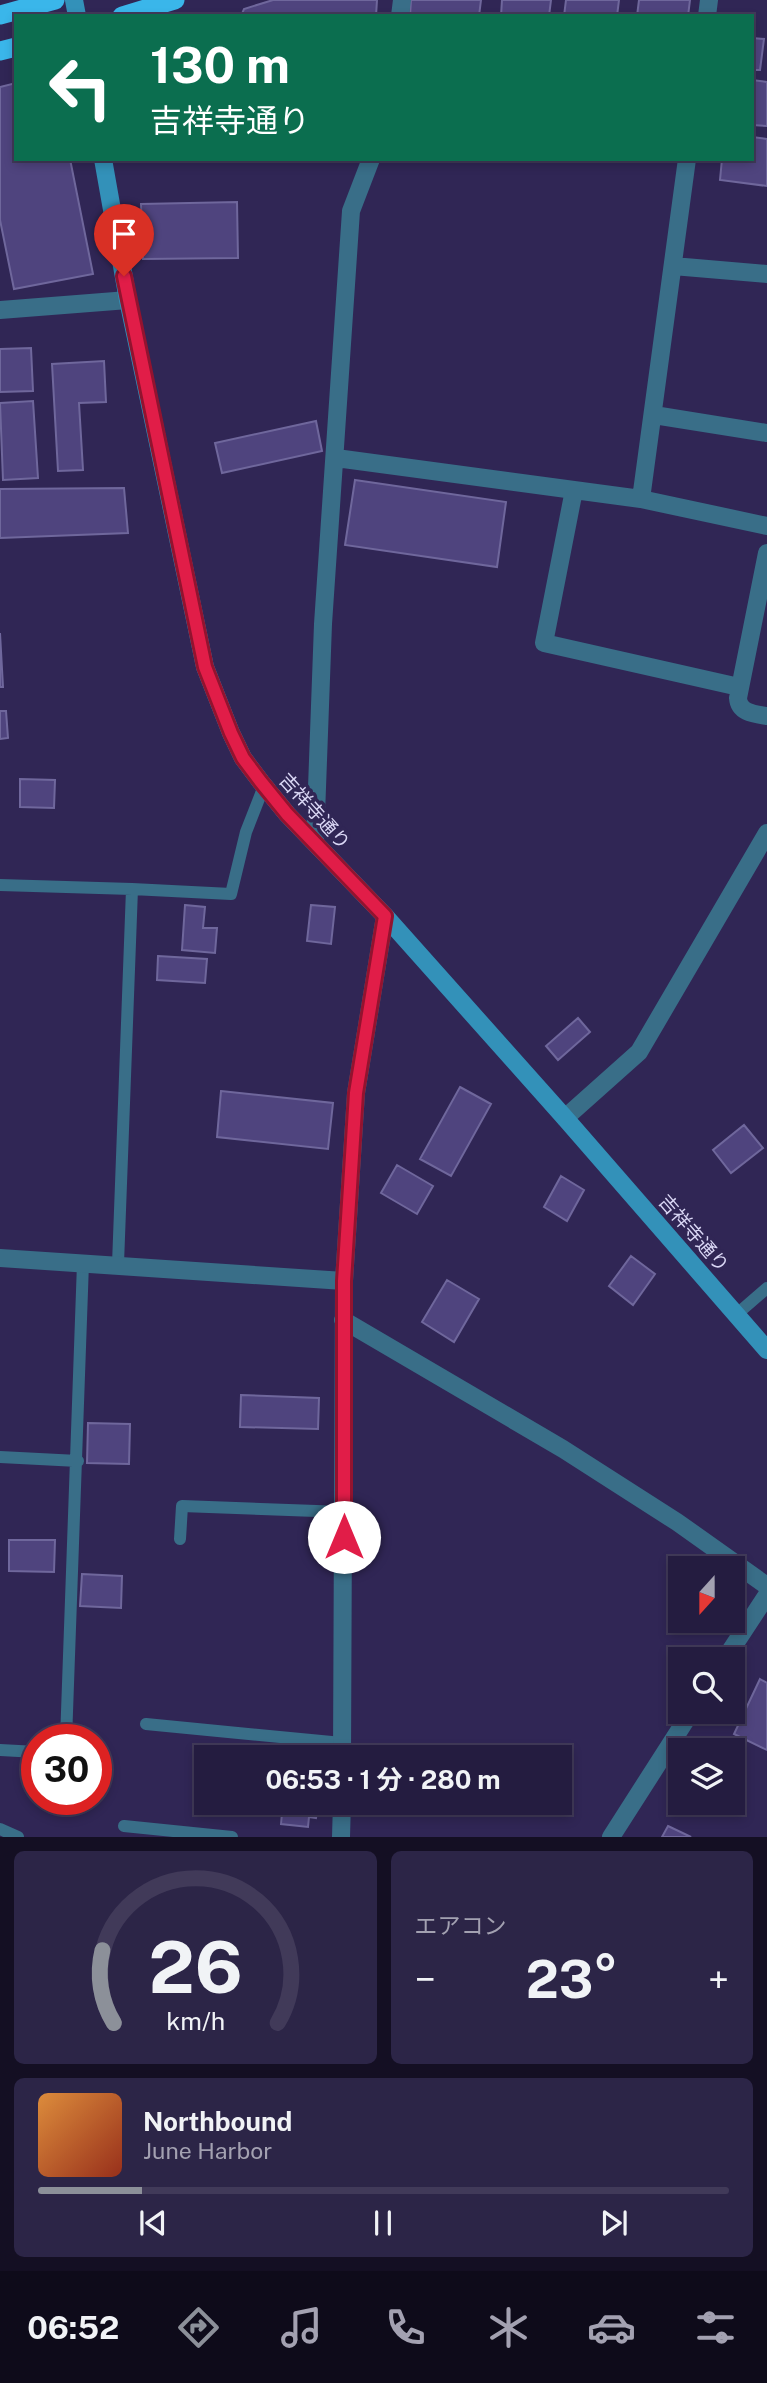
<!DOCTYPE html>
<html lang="ja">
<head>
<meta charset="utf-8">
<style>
	:root { --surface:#241c40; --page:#2c2547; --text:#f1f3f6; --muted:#a3a1b1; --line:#413a59; --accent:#8c9099 }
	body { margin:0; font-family:"Public Sans","Noto Sans JP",sans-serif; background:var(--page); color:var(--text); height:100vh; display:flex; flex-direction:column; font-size:26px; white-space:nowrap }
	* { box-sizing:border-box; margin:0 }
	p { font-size:23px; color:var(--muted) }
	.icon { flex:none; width:38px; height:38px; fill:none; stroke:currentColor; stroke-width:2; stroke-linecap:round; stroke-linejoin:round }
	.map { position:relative; height:1837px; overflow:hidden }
	.panel { display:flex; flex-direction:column; gap:14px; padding:14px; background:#140f23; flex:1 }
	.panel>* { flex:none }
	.hud { position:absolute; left:14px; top:14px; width:740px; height:147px; border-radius:0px; box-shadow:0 4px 10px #0003,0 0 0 2px var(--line); background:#0b6e4f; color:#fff; overflow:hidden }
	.needle { width:46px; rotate:201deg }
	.fabs { position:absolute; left:668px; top:1556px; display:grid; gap:14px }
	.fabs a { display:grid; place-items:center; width:77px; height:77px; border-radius:0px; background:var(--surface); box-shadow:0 4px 10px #0003,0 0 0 2px var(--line); font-size:35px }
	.speed { position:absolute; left:21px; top:1724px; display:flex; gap:14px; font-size:35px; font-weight:700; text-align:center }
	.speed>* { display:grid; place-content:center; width:91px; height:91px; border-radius:50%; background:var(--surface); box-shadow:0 4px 10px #0003,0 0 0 2px var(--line); line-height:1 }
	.speed .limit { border:10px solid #d22; background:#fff; color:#111 }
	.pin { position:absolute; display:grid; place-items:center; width:60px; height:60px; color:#fff; margin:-72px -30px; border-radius:50% 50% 50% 0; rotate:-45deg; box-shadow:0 0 7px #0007 }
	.pin .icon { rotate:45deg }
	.me { position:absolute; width:77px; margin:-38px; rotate:0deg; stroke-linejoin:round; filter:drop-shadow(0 0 5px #0008) }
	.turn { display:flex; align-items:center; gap:24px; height:147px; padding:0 21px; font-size:32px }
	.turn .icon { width:91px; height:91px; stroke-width:2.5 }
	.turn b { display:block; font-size:49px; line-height:60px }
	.big { font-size:52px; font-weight:700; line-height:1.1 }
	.panel .tile { flex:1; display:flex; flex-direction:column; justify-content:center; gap:10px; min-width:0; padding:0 24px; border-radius:10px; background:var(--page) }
	.panel .dial { align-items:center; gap:0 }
	.dial svg { height:182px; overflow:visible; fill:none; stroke:var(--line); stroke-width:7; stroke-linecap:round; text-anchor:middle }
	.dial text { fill:var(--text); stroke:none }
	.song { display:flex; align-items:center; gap:21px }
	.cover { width:84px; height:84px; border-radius:10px; background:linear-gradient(135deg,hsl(30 70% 55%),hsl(10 70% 35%)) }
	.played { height:7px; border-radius:4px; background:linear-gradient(90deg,var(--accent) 15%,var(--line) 15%) }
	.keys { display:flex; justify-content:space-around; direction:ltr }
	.heat { display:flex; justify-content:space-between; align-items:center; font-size:38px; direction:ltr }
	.panel .tiles { flex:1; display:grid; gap:14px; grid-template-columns:1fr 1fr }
	.tile:last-child { grid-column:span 2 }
	.trip { position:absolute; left:194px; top:1745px; width:378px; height:70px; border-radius:0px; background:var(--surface); box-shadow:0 4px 10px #0003,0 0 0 2px var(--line); font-weight:700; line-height:70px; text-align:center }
	.tab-bar { display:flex; height:112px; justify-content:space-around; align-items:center; background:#0e0b1a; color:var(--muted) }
	.tab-bar .icon { width:49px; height:49px }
	.tab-bar .active { color:var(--accent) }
	.tab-bar b { font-size:32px; color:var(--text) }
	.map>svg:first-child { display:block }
	.building { fill:#4f447e; stroke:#6f679c; stroke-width:2 }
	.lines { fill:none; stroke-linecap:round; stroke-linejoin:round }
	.service { stroke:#396e88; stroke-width:12 }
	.minor { stroke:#396e88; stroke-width:18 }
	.secondary { stroke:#3391b9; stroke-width:18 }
	.trunk { stroke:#3ab6ea; stroke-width:19 }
	.route-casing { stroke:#92132f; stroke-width:18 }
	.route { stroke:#e11d48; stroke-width:12 }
	.labels { text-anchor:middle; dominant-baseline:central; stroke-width:7; stroke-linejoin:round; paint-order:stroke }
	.street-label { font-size:19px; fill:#dad7f5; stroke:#302655 }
</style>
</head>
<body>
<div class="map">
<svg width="767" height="1837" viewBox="0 0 767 1837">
	<rect width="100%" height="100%" fill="#302655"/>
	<path class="building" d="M273,0H377L376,16H241L244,9Z
		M411,0H481L479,16H410Z
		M502,0H551L549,16H501Z
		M566,0H619L617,16H564Z
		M639,0H690L688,16H637Z
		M752,38L764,39L760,70H752Z
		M752,80L767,82V126L752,125Z
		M16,83V159H70L93,274L14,289L0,220V87Z
		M752,137L767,139V186L720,180L722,159H752Z
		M237,202L238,258L143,259L141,204Z
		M31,348L33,391L0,392V349Z
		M104,361L106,402L79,403L83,470L58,471L52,364Z
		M33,401L38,478L3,480L0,403Z
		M316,421L322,451L222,473L215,443Z
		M355,480L506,502L497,567L345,545Z
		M124,488L128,533L0,538V489Z
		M0,633L3,687H0Z
		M0,711H6L8,738L0,739Z
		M20,779L55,780L54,808L20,807Z
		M185,905L205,907L203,928H217L215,953L182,950Z
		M311,905L335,907L331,944L307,941Z
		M158,956L207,959L205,983L157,980Z
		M578,1018L590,1032L558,1060L546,1046Z
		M460,1087L491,1104L451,1176L420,1159Z
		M221,1091L333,1103L328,1149L217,1137Z
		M744,1125L763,1148L731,1173L713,1150Z
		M397,1165L433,1186L417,1214L381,1193Z
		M561,1176L584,1190L567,1221L544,1207Z
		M631,1256L655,1274L633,1305L609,1286Z
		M447,1280L479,1299L454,1342L422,1322Z
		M241,1395L319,1398L318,1429L240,1427Z
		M88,1423L130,1424L129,1464L87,1463Z
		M9,1540H55L54,1572L9,1571Z
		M82,1574L122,1576L121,1608L80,1606Z
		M760,1679L767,1683V1750L734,1734Z
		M283,1802H318L316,1818L309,1817L308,1827L281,1824Z
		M668,1826L691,1837H662Z"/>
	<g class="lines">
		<path class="service" d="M0,885L132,889L118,1264
			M132,889L231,894L246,832L264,786
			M737,1314L767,1288
			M0,1457L78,1461
			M180,1539L182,1506L344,1512
			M146,1724L342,1743
			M66,1740L83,1263
			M0,1750L37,1752
			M124,1826L232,1837
			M0,1829L18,1837"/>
		<path class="minor" d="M400,16L402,0
			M707,16L709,0
			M673,266L767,274
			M0,310L128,300
			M654,415L767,433
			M336,458L641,499L767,526
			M574,490L544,643L739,687
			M641,499L687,159
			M767,553L738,698C739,713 754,714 767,716
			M315,842L323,624L351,211L371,159
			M565,1118L639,1052L767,833
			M0,1258L344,1281
			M343,1320L563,1449L677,1522L767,1586
			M725,1659L767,1595
			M342,1757L344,1281L356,1093L385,916
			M341,1837L342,1802
			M611,1837L691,1712"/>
		<path class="secondary" d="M74,0L77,16
			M103,159L128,300L205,667L231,733L243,758L261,782L287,814L385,916L565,1118L767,1350"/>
		<path class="trunk" d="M0,15L55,0
			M122,16L175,0
			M0,51L16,47"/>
	</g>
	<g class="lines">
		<g class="route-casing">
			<path id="route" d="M124,276L205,667L231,733L243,758L261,782L287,814L385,916L356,1093L344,1281V1537"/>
		</g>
		<use href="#route" class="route"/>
	</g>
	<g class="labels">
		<g class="street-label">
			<text transform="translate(315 811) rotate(48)">吉祥寺通り</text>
			<text transform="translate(694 1233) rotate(49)">吉祥寺通り</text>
		</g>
	</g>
</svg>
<div class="fabs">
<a><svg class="needle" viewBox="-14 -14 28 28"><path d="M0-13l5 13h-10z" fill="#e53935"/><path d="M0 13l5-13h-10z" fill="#a3a1b1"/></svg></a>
<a><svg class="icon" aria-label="search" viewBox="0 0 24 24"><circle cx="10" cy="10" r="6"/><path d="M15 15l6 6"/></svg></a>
<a><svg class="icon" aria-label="layers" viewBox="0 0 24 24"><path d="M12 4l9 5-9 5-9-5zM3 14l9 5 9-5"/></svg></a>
</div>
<div class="speed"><div class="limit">30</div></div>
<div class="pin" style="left:124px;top:276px;background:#d93025"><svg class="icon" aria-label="arrive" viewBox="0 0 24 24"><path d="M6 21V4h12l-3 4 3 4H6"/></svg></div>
<svg class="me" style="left:344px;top:1537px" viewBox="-20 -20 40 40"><circle r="19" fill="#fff"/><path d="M0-13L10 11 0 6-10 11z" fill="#e11d48"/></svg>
<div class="trip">06:53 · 1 分 · 280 m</div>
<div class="hud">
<div class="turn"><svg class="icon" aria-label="left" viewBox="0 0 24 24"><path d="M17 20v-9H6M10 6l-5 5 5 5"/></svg><div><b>130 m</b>吉祥寺通り</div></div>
</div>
</div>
<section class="panel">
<div class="tiles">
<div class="tile dial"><svg viewBox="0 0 100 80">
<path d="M14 69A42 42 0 1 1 86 69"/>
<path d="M14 69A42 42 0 0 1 9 37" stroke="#8c9099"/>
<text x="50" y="56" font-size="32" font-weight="700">26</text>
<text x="50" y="72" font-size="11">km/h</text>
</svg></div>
<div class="tile"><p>エアコン</p>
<div class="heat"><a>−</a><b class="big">23°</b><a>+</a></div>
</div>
<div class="tile">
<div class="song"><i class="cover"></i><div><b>Northbound</b><p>June Harbor</p></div></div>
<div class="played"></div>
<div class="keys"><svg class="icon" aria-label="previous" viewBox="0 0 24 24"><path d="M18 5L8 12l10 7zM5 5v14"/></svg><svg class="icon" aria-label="pause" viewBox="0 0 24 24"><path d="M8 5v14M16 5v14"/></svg><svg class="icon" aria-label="next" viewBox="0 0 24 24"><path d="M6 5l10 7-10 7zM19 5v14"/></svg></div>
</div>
</div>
</section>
<nav class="tab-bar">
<b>06:52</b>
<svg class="icon active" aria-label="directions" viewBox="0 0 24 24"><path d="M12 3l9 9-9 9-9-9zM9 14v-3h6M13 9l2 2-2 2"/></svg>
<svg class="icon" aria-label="music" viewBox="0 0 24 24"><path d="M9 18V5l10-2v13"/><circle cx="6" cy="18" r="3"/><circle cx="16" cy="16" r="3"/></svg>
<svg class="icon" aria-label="phone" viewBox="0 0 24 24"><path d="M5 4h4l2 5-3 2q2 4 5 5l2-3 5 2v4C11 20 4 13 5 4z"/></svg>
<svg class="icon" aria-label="climate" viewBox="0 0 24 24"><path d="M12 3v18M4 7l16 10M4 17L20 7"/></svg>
<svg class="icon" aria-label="car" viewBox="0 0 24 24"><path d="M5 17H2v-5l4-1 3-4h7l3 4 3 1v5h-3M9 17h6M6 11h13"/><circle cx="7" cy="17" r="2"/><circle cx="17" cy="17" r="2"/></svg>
<svg class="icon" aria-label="filters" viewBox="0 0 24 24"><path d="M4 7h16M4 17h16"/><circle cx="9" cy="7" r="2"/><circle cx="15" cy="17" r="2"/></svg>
</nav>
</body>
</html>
